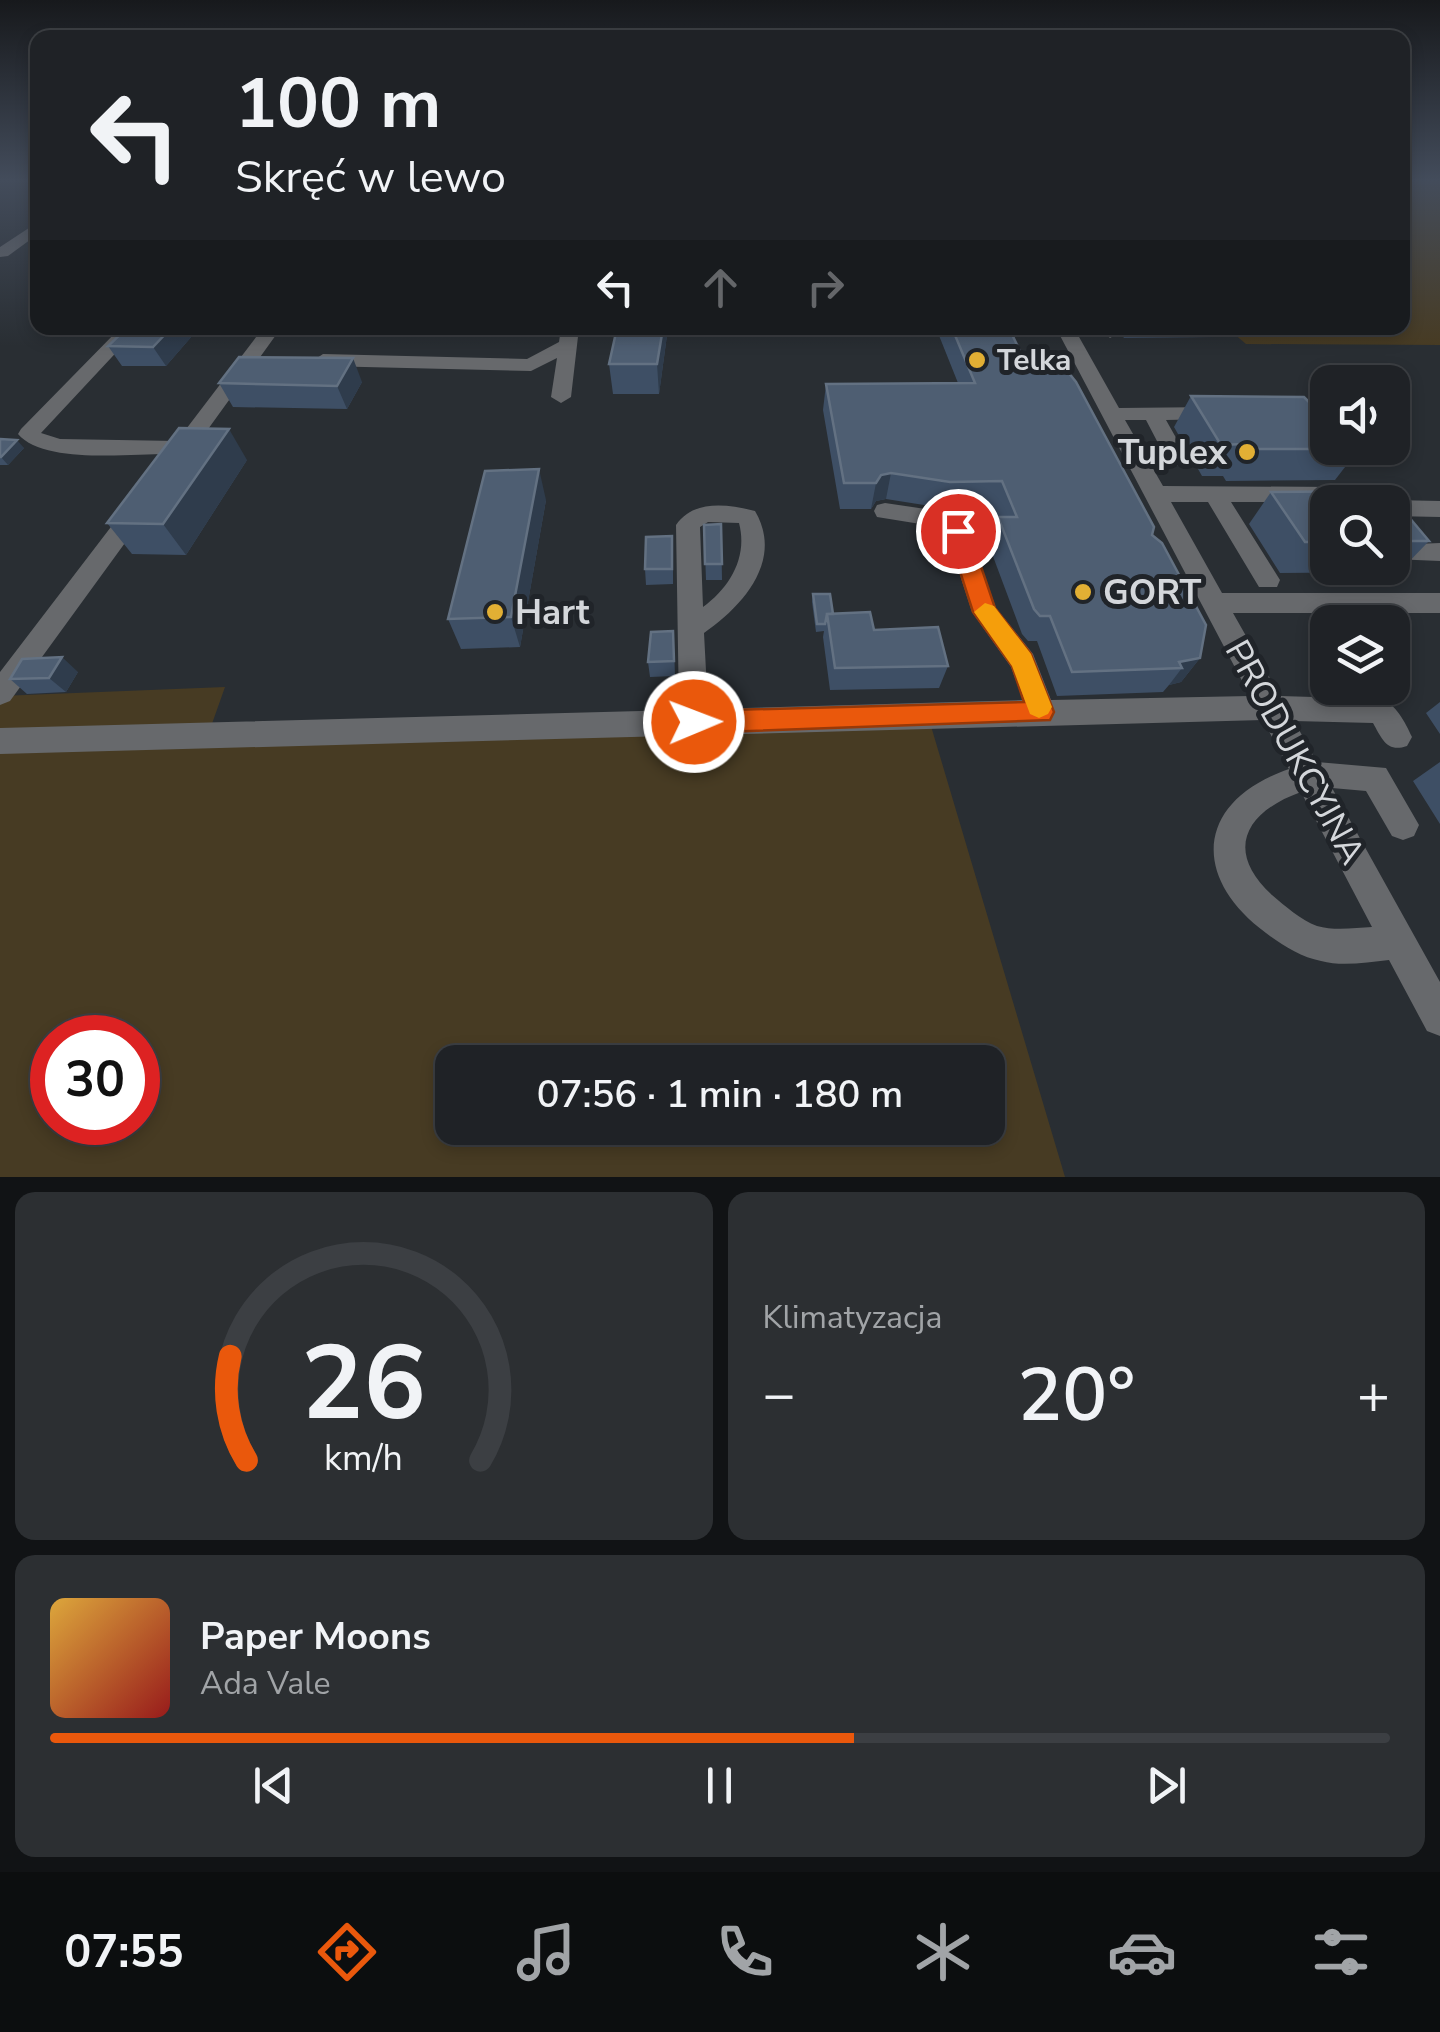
<!DOCTYPE html>
<html lang="pl">
<head>
<meta charset="utf-8">
<style>
	:root { --surface:#1f2226; --page:#2c2f32; --text:#f1f3f6; --muted:#a1a4a7; --line:#3c3f43; --accent:#ea580c }
	body { margin:0; font-family:"Nunito Sans",sans-serif; background:var(--page); color:var(--text); height:100vh; display:flex; flex-direction:column; font-size:38px; white-space:nowrap }
	* { box-sizing:border-box; margin:0 }
	p { font-size:32px; color:var(--muted) }
	.icon { flex:none; width:55px; height:55px; fill:none; stroke:currentColor; stroke-width:2; stroke-linecap:round; stroke-linejoin:round }
	.map { position:relative; height:1177px; overflow:hidden }
	.panel { display:flex; flex-direction:column; gap:15px; padding:15px; background:#111315; flex:1 }
	.panel>* { flex:none }
	.guide { position:absolute; left:30px; top:30px; width:1380px; height:305px; border-radius:20px; box-shadow:0 5px 15px #0003,0 0 0 2px var(--line); background:#1f2226; color:var(--text); overflow:hidden }
	.tools { position:absolute; left:1310px; top:365px; display:grid; gap:20px }
	.tools a { display:grid; place-items:center; width:100px; height:100px; border-radius:20px; background:var(--surface); box-shadow:0 5px 15px #0003,0 0 0 2px var(--line); font-size:50px }
	.speed { position:absolute; left:30px; top:1015px; display:flex; gap:20px; font-size:50px; font-weight:700; text-align:center }
	.speed>* { display:grid; place-content:center; width:130px; height:130px; border-radius:50%; background:var(--surface); box-shadow:0 5px 15px #0003,0 0 0 2px var(--line); line-height:1 }
	.speed .limit { border:15px solid #d22; background:#fff; color:#111 }
	.pin { position:absolute; display:grid; place-items:center; width:85px; height:85px; color:#fff; margin:-42px; border:5px solid #fff; border-radius:50%; box-shadow:0 2px 10px #0007 }
	.me { position:absolute; width:110px; margin:-55px; rotate:89deg; stroke-linejoin:round; filter:drop-shadow(0 0 8px #0008) }
	.turn { display:flex; align-items:center; gap:35px; height:210px; padding:0 40px; font-size:45px }
	.turn .icon { width:130px; height:130px; stroke-width:2.5 }
	.turn b { display:block; font-size:70px; line-height:85px }
	.lanes { display:flex; align-items:center; height:95px; padding:0 40px; background:#0003; justify-content:center; gap:50px; direction:ltr }
	.lanes .off { opacity:.35 }
	.big { font-size:75px; font-weight:600; line-height:1.1 }
	.panel .card { flex:1; display:flex; flex-direction:column; justify-content:center; gap:15px; min-width:0; padding:0 35px; border-radius:20px; background:var(--page) }
	.panel .dial { align-items:center; gap:0 }
	.dial svg { height:260px; overflow:visible; fill:none; stroke:var(--line); stroke-width:7; stroke-linecap:round; text-anchor:middle }
	.dial text { fill:var(--text); stroke:none }
	.song { display:flex; align-items:center; gap:30px }
	.cover { width:120px; height:120px; border-radius:15px; background:linear-gradient(135deg,hsl(40 70% 55%),hsl(0 70% 35%)) }
	.played { height:10px; border-radius:5px; background:linear-gradient(90deg,var(--accent) 60%,var(--line) 60%) }
	.keys { display:flex; justify-content:space-around; direction:ltr }
	.heat { display:flex; justify-content:space-between; align-items:center; font-size:55px; direction:ltr }
	.panel .tiles { flex:1; display:grid; gap:15px; grid-template-columns:1fr 1fr }
	.card:last-child { grid-column:span 2 }
	.trip { position:absolute; left:435px; top:1045px; width:570px; height:100px; border-radius:20px; background:var(--surface); box-shadow:0 5px 15px #0003,0 0 0 2px var(--line); font-weight:600; line-height:100px; text-align:center }
	.tabs { display:flex; height:160px; justify-content:space-around; align-items:center; background:#0c0e0f; color:var(--muted) }
	.tabs .icon { width:70px; height:70px }
	.tabs .current { color:var(--accent) }
	.tabs b { font-size:45px; color:var(--text) }
	.map>svg:first-child { display:block }
	.green { fill:#473b23; fill-rule:evenodd }
	.lines { fill:none; stroke-linecap:round; stroke-linejoin:round }
	.minor { fill:#67696c; fill-rule:evenodd }
	.wall { fill:#3e4f65; fill-rule:evenodd }
	.shaded-wall { fill:#2f3c4c }
	.building { fill:#4e5e72; stroke:#637182; stroke-width:2.5 }
	.route { fill:#ea580c; stroke:#983908; stroke-width:2.5 }
	.slow { fill:#f59e0b }
	.poi-dot { fill:#e2af34; stroke:#202429; stroke-width:4 }
	.labels { text-anchor:middle; dominant-baseline:central; stroke-width:10; stroke-linejoin:round; paint-order:stroke }
	.far-poi-label { font-size:30px; font-weight:bold; fill:#d4d7db; stroke:#202429; text-anchor:start }
	.poi-label { font-size:35px; font-weight:bold; fill:#d4d7db; stroke:#202429; text-anchor:start }
	.street-label { font-size:35px; fill:#d4d7db; stroke:#202429 }
</style>
</head>
<body>
<div class="map">
<svg width="1440" height="1177" viewBox="0 0 1440 1177">
	<rect width="100%" height="100%" fill="#292e33"/>
	<path class="green" d="M1403,181H1440V345L1246,344L1227,328H1402Z
		M225,687L208,735L928,716L1065,1177H0V696ZM52,1038H138V1122H52ZM452,1062H988V1128H452Z"/>
	<g class="lines">
		<path class="minor" d="M38,222V234L8,256L0,257V247Z
			M120,328H139L41,433L60,439L177,441L263,328H281L185,461H169L167,454C129,454 43,464 18,434L21,429Z
			M561,328H579L571,397L561,403L551,397L557,358L531,371L323,366L314,360L323,354L527,359L559,342Z
			M1056,328H1074L1119,408L1215,407L1225,413L1215,419L1166,420L1188,459L1177,466L1169,464L1146,420H1125L1163,486L1336,487L1371,497L1374,502H1231L1280,580L1277,587H1259L1208,502H1171L1222,593H1440V613H1233L1280,696L1381,699C1396,704 1405,722 1412,737L1407,746C1387,753 1382,739 1373,723L1294,721L1317,762L1386,768L1419,825L1414,836L1403,840L1392,836L1366,791L1332,788L1440,982V1036L1427,1031L1389,960C1367,962 1343,967 1321,961C1301,957 1282,945 1266,933C1190,877 1196,801 1289,769L1263,720L0,754V728L679,710L676,525C694,499 728,504 755,511C784,560 743,606 704,633L708,709L1023,700L1011,667L972,612L947,535L939,527L877,517L874,511L877,505L885,503L946,512L966,525L996,608L1033,654L1051,700L1250,696ZM708,522L739,523C748,557 730,587 703,607L700,527ZM1301,792L1372,927C1355,928 1334,931 1317,926C1301,920 1285,906 1272,895C1224,851 1245,812 1301,792Z
			M1098,328H1116L1119,333L1110,338Z
			M1285,407H1328V419L1278,417V409Z
			M138,500L146,502L149,508L146,514L10,701L0,705V672L130,502Z
			M1392,500L1440,501V517L1392,516V502H1384Z
			M1440,543V561L1392,559V545Z"/>
	</g>
	<path class="wall" d="M199,328L166,366H122L108,346Z
		M617,328H668L659,394H613L609,364Z
		M936,328H1009L1027,366L1152,535L1200,658L1181,682L1169,685L1163,692L1057,696L1037,641H1028L1022,634L988,543L997,519L993,507L943,508L886,499L876,501L871,509H840L823,410L826,384L958,383Z
		M1117,328H1219L1214,337L1124,338Z
		M362,382L347,409L233,407L219,383Z
		M1191,396L1328,448L1359,449L1335,480L1226,481L1223,476H1202L1174,427Z
		M0,439L24,448L8,465H0Z
		M247,460L186,555L132,554L107,523Z
		M1387,491L1429,541L1399,572L1280,573L1249,524L1271,492ZM1328,502H1392V568H1328Z
		M546,500L520,647L461,649L448,619Z
		M721,524L722,580H706L704,525Z
		M673,552V584L646,585L645,569Z
		M813,594L833,614L874,630L948,666L939,688L830,690L823,637L824,631L816,632L812,602Z
		M674,646L675,676L650,677L648,662Z
		M78,672L66,692L27,694L10,679Z
		M1440,702V734L1426,713Z
		M1440,762V824L1413,781Z"/>
	<path class="shaded-wall" d="M171,328H199L166,366L153,347Z
		M663,328H668L659,394L657,364Z
		M353,358L362,382L347,409L337,386Z
		M229,429L247,460L186,555L163,524Z
		M17,440L24,448L8,465L1,457Z
		M539,469L546,500L520,647L511,617Z
		M891,473L886,499L876,501L871,509L876,483L881,475Z
		M62,657L78,672L66,692L49,678Z
		M1200,658L1181,682L1169,685L1182,668L1179,662Z"/>
	<path class="building" d="M127,328H171L153,347L108,346Z
		M617,328H663L657,364H609Z
		M952,328H1009L1027,366L1064,367L1076,382L1154,527L1152,535L1162,543L1206,625L1200,658L1179,662L1182,668L1072,672L1050,616H1040L1034,609L998,517H1017L1002,481L950,482L891,473L881,475L876,483H844L826,384L975,383Z
		M239,357L353,358L337,386L219,383Z
		M1191,396L1304,397L1328,421V448H1358L1359,449H1246L1243,444L1221,445Z
		M179,428L229,429L163,524L107,523Z
		M0,439L17,440L1,457H0Z
		M539,469L511,617L448,619L485,471Z
		M1387,491L1429,541H1392V502H1328V542H1305L1271,492Z
		M721,524L722,564H705L704,525Z
		M672,536V569H645L646,537Z
		M813,594H830L833,614H827L825,624H817Z
		M870,612L874,630L938,627L948,666L835,668L827,614Z
		M673,631L674,661L648,662L651,632Z
		M62,657L49,678L10,679L22,659Z"/>
	<linearGradient id="sky" x2="0" y2="1"><stop stop-color="#17191c"/><stop offset="0.52" stop-color="#434c5b"/><stop offset="1" stop-color="#434c5b" stop-opacity="0"/></linearGradient>
	<rect width="1440" height="346" fill="url(#sky)"/>
	<path class="route" d="M958,523L969,531L995,608L1031,654L1054,712L1050,720L694,733L685,730L681,722L685,714L694,711L1024,702L1012,666L973,612L947,531Z"/>
	<path class="slow" d="M985,603L994,606L1031,654L1052,707L1048,714L1039,718L1030,714L1012,666L974,612Z"/>
	<g class="poi-dot">
		<circle cx="977" cy="360" r="10"/>
		<circle cx="1247" cy="452" r="10"/>
		<circle cx="1083" cy="592" r="10"/>
		<circle cx="495" cy="612" r="10"/>
	</g>
	<g class="labels">
		<g class="far-poi-label">
			<text x="997" y="360">Telka</text>
		</g>
		<g class="poi-label">
			<text x="1227" y="452" text-anchor="end">Tuplex</text>
			<text x="1103" y="592">GORT</text>
			<text x="515" y="612">Hart</text>
		</g>
		<g class="street-label">
			<text transform="translate(1295 752) rotate(61)">PRODUKCYJNA</text>
		</g>
	</g>
</svg>
<div class="tools">
<a><svg class="icon" aria-label="sound" viewBox="0 0 24 24"><path d="M4 9h4l5-4v14l-5-4H4zM17 9q2 3 0 6"/></svg></a>
<a><svg class="icon" aria-label="search" viewBox="0 0 24 24"><circle cx="10" cy="10" r="6"/><path d="M15 15l6 6"/></svg></a>
<a><svg class="icon" aria-label="layers" viewBox="0 0 24 24"><path d="M12 4l9 5-9 5-9-5zM3 14l9 5 9-5"/></svg></a>
</div>
<div class="speed"><div class="limit">30</div></div>
<div class="pin" style="left:958px;top:531px;background:#d93025"><svg class="icon" aria-label="arrive" viewBox="0 0 24 24"><path d="M6 21V4h12l-3 4 3 4H6"/></svg></div>
<svg class="me" style="left:694px;top:722px" viewBox="-20 -20 40 40"><circle r="17" fill="#ea580c" stroke="#fff" stroke-width="3"/><path d="M0-11L8 9 0 5-8 9z" fill="#fff"/></svg>
<div class="trip">07:56 · 1 min · 180 m</div>
<div class="guide">
<div class="turn"><svg class="icon" aria-label="left" viewBox="0 0 24 24"><path d="M17 20v-9H6M10 6l-5 5 5 5"/></svg><div><b>100 m</b>Skręć w lewo</div></div>
<div class="lanes"><svg class="icon" aria-label="left" viewBox="0 0 24 24"><path d="M17 20v-9H6M10 6l-5 5 5 5"/></svg><svg class="icon off" aria-label="ahead" viewBox="0 0 24 24"><path d="M12 20V5M6 11l6-6 6 6"/></svg><svg class="icon off" aria-label="right" viewBox="0 0 24 24"><path d="M7 20v-9h11M14 6l5 5-5 5"/></svg></div>
</div>
</div>
<section class="panel">
<div class="tiles">
<div class="card dial"><svg viewBox="0 0 100 80">
<path d="M14 69A42 42 0 1 1 86 69"/>
<path d="M14 69A42 42 0 0 1 9 37" stroke="#ea580c"/>
<text x="50" y="56" font-size="32" font-weight="700">26</text>
<text x="50" y="72" font-size="11">km/h</text>
</svg></div>
<div class="card"><p>Klimatyzacja</p>
<div class="heat"><a>−</a><b class="big">20°</b><a>+</a></div>
</div>
<div class="card">
<div class="song"><i class="cover"></i><div><b>Paper Moons</b><p>Ada Vale</p></div></div>
<div class="played"></div>
<div class="keys"><svg class="icon" aria-label="previous" viewBox="0 0 24 24"><path d="M18 5L8 12l10 7zM5 5v14"/></svg><svg class="icon" aria-label="pause" viewBox="0 0 24 24"><path d="M8 5v14M16 5v14"/></svg><svg class="icon" aria-label="next" viewBox="0 0 24 24"><path d="M6 5l10 7-10 7zM19 5v14"/></svg></div>
</div>
</div>
</section>
<nav class="tabs">
<b>07:55</b>
<svg class="icon current" aria-label="directions" viewBox="0 0 24 24"><path d="M12 3l9 9-9 9-9-9zM9 14v-3h6M13 9l2 2-2 2"/></svg>
<svg class="icon" aria-label="music" viewBox="0 0 24 24"><path d="M9 18V5l10-2v13"/><circle cx="6" cy="18" r="3"/><circle cx="16" cy="16" r="3"/></svg>
<svg class="icon" aria-label="phone" viewBox="0 0 24 24"><path d="M5 4h4l2 5-3 2q2 4 5 5l2-3 5 2v4C11 20 4 13 5 4z"/></svg>
<svg class="icon" aria-label="climate" viewBox="0 0 24 24"><path d="M12 3v18M4 7l16 10M4 17L20 7"/></svg>
<svg class="icon" aria-label="car" viewBox="0 0 24 24"><path d="M5 17H2v-5l4-1 3-4h7l3 4 3 1v5h-3M9 17h6M6 11h13"/><circle cx="7" cy="17" r="2"/><circle cx="17" cy="17" r="2"/></svg>
<svg class="icon" aria-label="filters" viewBox="0 0 24 24"><path d="M4 7h16M4 17h16"/><circle cx="9" cy="7" r="2"/><circle cx="15" cy="17" r="2"/></svg>
</nav>
</body>
</html>
